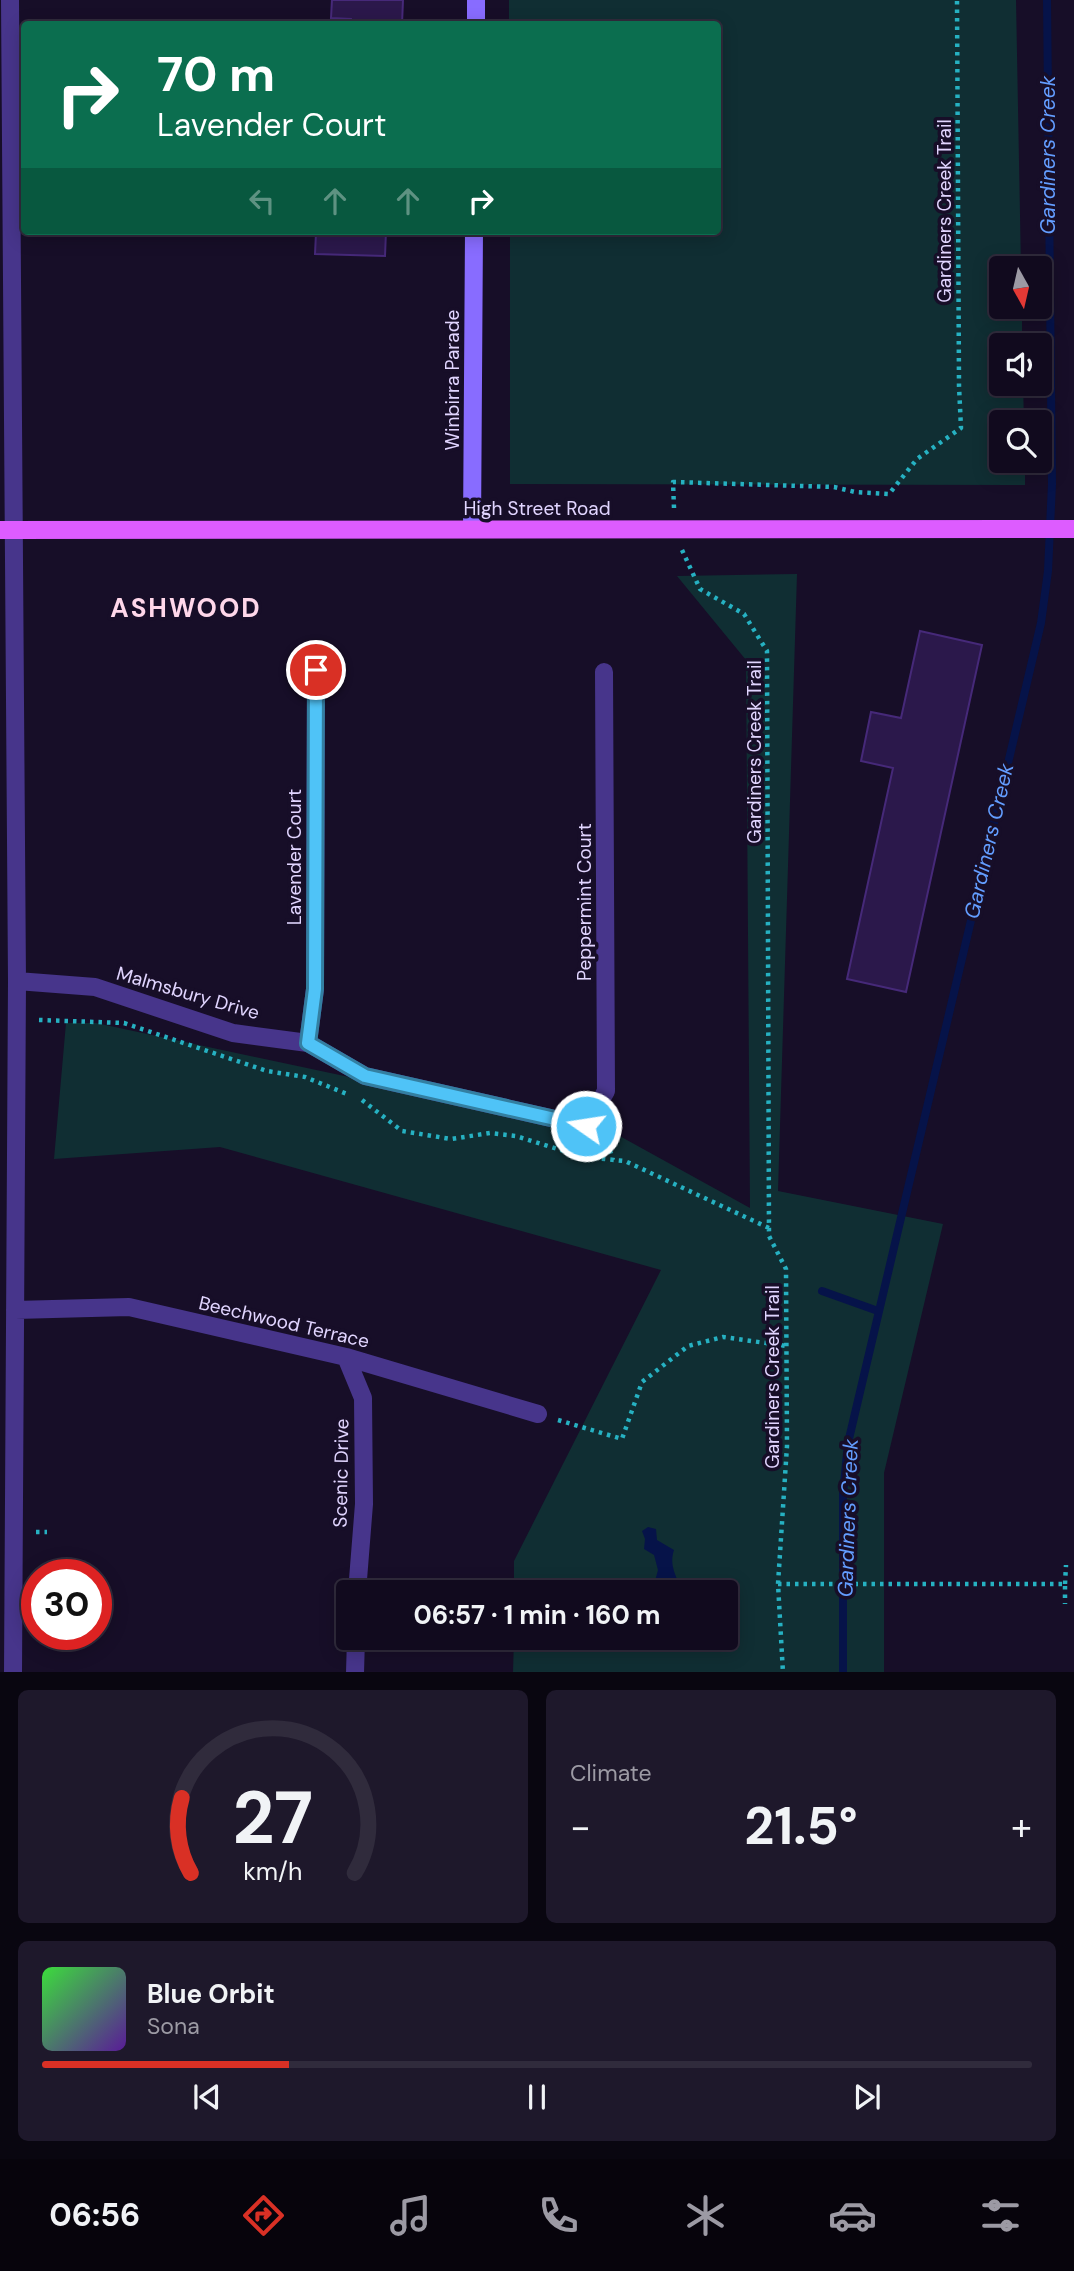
<!DOCTYPE html>
<html lang="en">
<head>
<meta charset="utf-8">
<style>
	:root { --surface:#110a1e; --page:#1e182b; --text:#f1f3f6; --muted:#9c9aa4; --line:#302b3c; --accent:#d93025 }
	body { margin:0; font-family:"DM Sans",sans-serif; background:var(--page); color:var(--text); height:100vh; display:flex; flex-direction:column; font-size:26px; white-space:nowrap }
	* { box-sizing:border-box; margin:0 }
	p { font-size:23px; color:var(--muted) }
	.icon { flex:none; width:38px; height:38px; fill:none; stroke:currentColor; stroke-width:2; stroke-linecap:round; stroke-linejoin:round }
	.map { position:relative; height:1672px; overflow:hidden }
	.side { display:flex; flex-direction:column; gap:18px; padding:18px; background:#090610; flex:1 }
	.side>* { flex:none }
	.top-card { position:absolute; left:21px; top:21px; width:700px; height:214px; border-radius:7px; box-shadow:0 4px 18px #0003,0 0 0 2px var(--line); background:#0b6e4f; color:#fff; overflow:hidden }
	.needle { width:46px; rotate:172deg }
	.controls { position:absolute; left:989px; top:256px; display:grid; gap:14px }
	.controls a { display:grid; place-items:center; width:63px; height:63px; border-radius:7px; background:var(--surface); box-shadow:0 4px 18px #0003,0 0 0 2px var(--line); font-size:35px }
	.speed { position:absolute; left:21px; top:1559px; display:flex; gap:14px; font-size:35px; font-weight:700; text-align:center }
	.speed>* { display:grid; place-content:center; width:91px; height:91px; border-radius:50%; background:var(--surface); box-shadow:0 4px 18px #0003,0 0 0 2px var(--line); line-height:1 }
	.speed .limit { border:10px solid #d22; background:#fff; color:#111 }
	.pin { position:absolute; display:grid; place-items:center; width:60px; height:60px; color:#fff; margin:-30px; border:4px solid #fff; border-radius:50%; box-shadow:0 2px 7px #0007 }
	.me { position:absolute; width:77px; margin:-38px; rotate:283deg; stroke-linejoin:round; filter:drop-shadow(0 0 5px #0008) }
	.turn { display:flex; align-items:center; gap:24px; height:147px; padding:0 21px; font-size:32px }
	.turn .icon { width:91px; height:91px; stroke-width:2.5 }
	.turn b { display:block; font-size:49px; line-height:60px }
	.lanes { display:flex; align-items:center; height:66px; padding:0 21px; background:#0003; justify-content:center; gap:35px; direction:ltr }
	.lanes .off { opacity:.35 }
	.big { font-size:52px; font-weight:700; line-height:1.1 }
	.side .tile { flex:1; display:flex; flex-direction:column; justify-content:center; gap:10px; min-width:0; padding:0 24px; border-radius:10px; background:var(--page) }
	.side .dial { align-items:center; gap:0 }
	.dial svg { height:182px; overflow:visible; fill:none; stroke:var(--line); stroke-width:7; stroke-linecap:round; text-anchor:middle }
	.dial text { fill:var(--text); stroke:none }
	.song { display:flex; align-items:center; gap:21px }
	.cover { width:84px; height:84px; border-radius:10px; background:linear-gradient(135deg,hsl(120 70% 55%),hsl(270 70% 35%)) }
	.played { height:7px; border-radius:4px; background:linear-gradient(90deg,var(--accent) 25%,var(--line) 25%) }
	.keys { display:flex; justify-content:space-around; direction:ltr }
	.heat { display:flex; justify-content:space-between; align-items:center; font-size:38px; direction:ltr }
	.side .tiles { flex:1; display:grid; gap:18px; grid-template-columns:1fr 1fr }
	.tile:last-child { grid-column:span 2 }
	.trip { position:absolute; left:336px; top:1580px; width:402px; height:70px; border-radius:7px; background:var(--surface); box-shadow:0 4px 18px #0003,0 0 0 2px var(--line); font-weight:700; line-height:70px; text-align:center }
	.menu { display:flex; height:112px; justify-content:space-around; align-items:center; background:#07040c; color:var(--muted) }
	.menu .icon { width:49px; height:49px }
	.menu .on { color:var(--accent) }
	.menu b { font-size:32px; color:var(--text) }
	.map>svg:first-child { display:block }
	.green { fill:#102e33 }
	.water { fill:#061349 }
	.lines { fill:none; stroke-linecap:round; stroke-linejoin:round }
	.stream { stroke:#061349; stroke-width:8 }
	.building { fill:#2b184b; stroke:#462979; stroke-width:2 }
	.path { stroke:#26b1c2; stroke-width:4.5; stroke-dasharray:3.5 5; stroke-linecap:butt }
	.street { stroke:#47358b; stroke-width:18 }
	.secondary { stroke:#886cff; stroke-width:18 }
	.primary { stroke:#dd5cff; stroke-width:18 }
	.route-casing { stroke:#337fa1; stroke-width:18 }
	.route { stroke:#4fc3f7; stroke-width:12 }
	.labels { text-anchor:middle; dominant-baseline:central; stroke-width:7; stroke-linejoin:round; paint-order:stroke }
	.street-label { font-size:19px; fill:#e1d5ff; stroke:#170e28 }
	.water-label { font-size:21px; font-style:italic; fill:#639dff; stroke:#170e28 }
	.district-label { font-size:26px; font-weight:bold; letter-spacing:2px; fill:#ffd7ea; stroke:#170e28 }
</style>
</head>
<body>
<div class="map">
<svg width="1074" height="1673" viewBox="0 0 1074 1673">
	<rect width="100%" height="100%" fill="#170e28"/>
	<path class="green" d="M509,0H1016L1021,268H1001V306H1022V345H1001V383H1023L1024,422H1001V460H1025V485L510,484V231H718V24H509Z
		M797,574L778,1191L943,1224L884,1473V1672H513L514,1638H726V1592H514V1561L661,1270L220,1147L54,1159L66,1023H96L616,1134L750,1208L746,660L677,576Z"/>
	<path class="water" d="M648,1527L656,1529L657,1540L674,1550C669,1565 676,1575 681,1589L705,1592H652L658,1570L654,1555L644,1549L645,1539L642,1531Z"/>
	<g class="lines">
		<path class="stream" d="M822,1291L878,1311
			M843,1673V1495L848,1443L1041,623L1048,571L1052,484L1047,0"/>
	</g>
	<path class="building" d="M332,0H403L402,24H352L351,19L331,18Z
		M327,231H386L385,256L315,254L316,233H327Z
		M920,631L982,645L906,992L847,979L893,768L861,761L871,712L901,718Z"/>
	<g class="lines">
		<path class="path" d="M674,508L673,482L834,487L855,492L889,494L917,459L961,428L959,386L957,0
			M682,550L700,589L744,614L767,651L769,1236L786,1269L787,1446L778,1584L783,1673
			M39,1020L124,1023L267,1071L305,1077L347,1094
			M362,1100L402,1131L451,1139L490,1133L516,1136L583,1157L625,1161L769,1228
			M605,1134L613,1160
			M558,1420L622,1439L642,1382L688,1346L723,1337L787,1346
			M36,1532H47
			M778,1584H1065V1604
			M1065,1584L1066,1565"/>
		<path class="street" d="M10,0L17,981L13,1673
			M17,981L95,987L233,1033L308,1043L365,1076L586,1126L606,1091L604,672
			M308,1043L315,989L316,670
			M15,1310L129,1307L346,1357L538,1414
			M346,1357L363,1398L364,1504L357,1592
			M355,1673L356,1638"/>
		<path class="secondary" d="M476,24V0
			M472,529L474,231"/>
		<path class="primary" d="M0,530L1074,529"/>
	</g>
	<g class="lines">
		<g class="route-casing">
			<path id="route" d="M316,670L315,989L308,1043L365,1076L586,1126"/>
		</g>
		<use href="#route" class="route"/>
	</g>
	<g class="labels">
		<g class="street-label">
			<text transform="translate(944 211) rotate(-90)">Gardiners Creek Trail</text>
			<text transform="translate(452 380) rotate(-90)">Winbirra Parade</text>
			<text x="537" y="508">High Street Road</text>
			<text transform="translate(754 752) rotate(-90)">Gardiners Creek Trail</text>
			<text transform="translate(294 857) rotate(-90)">Lavender Court</text>
			<text transform="translate(584 902) rotate(-90)">Peppermint Court</text>
			<text transform="translate(188 993) rotate(16)">Malmsbury Drive</text>
			<text transform="translate(284 1322) rotate(13)">Beechwood Terrace</text>
			<text transform="translate(772 1377) rotate(-90)">Gardiners Creek Trail</text>
			<text transform="translate(341 1473) rotate(-89)">Scenic Drive</text>
		</g>
		<g class="water-label">
			<text transform="translate(1048 155) rotate(-90)">Gardiners Creek</text>
			<text transform="translate(989 841) rotate(-77)">Gardiners Creek</text>
			<text transform="translate(848 1518) rotate(-88)">Gardiners Creek</text>
		</g>
		<g class="district-label">
			<text x="186" y="608">ASHWOOD</text>
		</g>
	</g>
</svg>
<div class="controls">
<a><svg class="needle" viewBox="-14 -14 28 28"><path d="M0-13l5 13h-10z" fill="#e53935"/><path d="M0 13l5-13h-10z" fill="#9c9aa4"/></svg></a>
<a><svg class="icon" aria-label="sound" viewBox="0 0 24 24"><path d="M4 9h4l5-4v14l-5-4H4zM17 9q2 3 0 6"/></svg></a>
<a><svg class="icon" aria-label="search" viewBox="0 0 24 24"><circle cx="10" cy="10" r="6"/><path d="M15 15l6 6"/></svg></a>
</div>
<div class="speed"><div class="limit">30</div></div>
<div class="pin" style="left:316px;top:670px;background:#d93025"><svg class="icon" aria-label="arrive" viewBox="0 0 24 24"><path d="M6 21V4h12l-3 4 3 4H6"/></svg></div>
<svg class="me" style="left:586px;top:1126px" viewBox="-20 -20 40 40"><circle r="17" fill="#4fc3f7" stroke="#fff" stroke-width="3"/><path d="M0-11L8 9 0 5-8 9z" fill="#fff"/></svg>
<div class="trip">06:57 · 1 min · 160 m</div>
<div class="top-card">
<div class="turn"><svg class="icon" aria-label="right" viewBox="0 0 24 24"><path d="M7 20v-9h11M14 6l5 5-5 5"/></svg><div><b>70 m</b>Lavender Court</div></div>
<div class="lanes"><svg class="icon off" aria-label="left" viewBox="0 0 24 24"><path d="M17 20v-9H6M10 6l-5 5 5 5"/></svg><svg class="icon off" aria-label="ahead" viewBox="0 0 24 24"><path d="M12 20V5M6 11l6-6 6 6"/></svg><svg class="icon off" aria-label="ahead" viewBox="0 0 24 24"><path d="M12 20V5M6 11l6-6 6 6"/></svg><svg class="icon" aria-label="right" viewBox="0 0 24 24"><path d="M7 20v-9h11M14 6l5 5-5 5"/></svg></div>
</div>
</div>
<section class="side">
<div class="tiles">
<div class="tile dial"><svg viewBox="0 0 100 80">
<path d="M14 69A42 42 0 1 1 86 69"/>
<path d="M14 69A42 42 0 0 1 10 36" stroke="#d93025"/>
<text x="50" y="56" font-size="32" font-weight="700">27</text>
<text x="50" y="72" font-size="11">km/h</text>
</svg></div>
<div class="tile"><p>Climate</p>
<div class="heat"><a>−</a><b class="big">21.5°</b><a>+</a></div>
</div>
<div class="tile">
<div class="song"><i class="cover"></i><div><b>Blue Orbit</b><p>Sona</p></div></div>
<div class="played"></div>
<div class="keys"><svg class="icon" aria-label="previous" viewBox="0 0 24 24"><path d="M18 5L8 12l10 7zM5 5v14"/></svg><svg class="icon" aria-label="pause" viewBox="0 0 24 24"><path d="M8 5v14M16 5v14"/></svg><svg class="icon" aria-label="next" viewBox="0 0 24 24"><path d="M6 5l10 7-10 7zM19 5v14"/></svg></div>
</div>
</div>
</section>
<nav class="menu">
<b>06:56</b>
<svg class="icon on" aria-label="directions" viewBox="0 0 24 24"><path d="M12 3l9 9-9 9-9-9zM9 14v-3h6M13 9l2 2-2 2"/></svg>
<svg class="icon" aria-label="music" viewBox="0 0 24 24"><path d="M9 18V5l10-2v13"/><circle cx="6" cy="18" r="3"/><circle cx="16" cy="16" r="3"/></svg>
<svg class="icon" aria-label="phone" viewBox="0 0 24 24"><path d="M5 4h4l2 5-3 2q2 4 5 5l2-3 5 2v4C11 20 4 13 5 4z"/></svg>
<svg class="icon" aria-label="climate" viewBox="0 0 24 24"><path d="M12 3v18M4 7l16 10M4 17L20 7"/></svg>
<svg class="icon" aria-label="car" viewBox="0 0 24 24"><path d="M5 17H2v-5l4-1 3-4h7l3 4 3 1v5h-3M9 17h6M6 11h13"/><circle cx="7" cy="17" r="2"/><circle cx="17" cy="17" r="2"/></svg>
<svg class="icon" aria-label="filters" viewBox="0 0 24 24"><path d="M4 7h16M4 17h16"/><circle cx="9" cy="7" r="2"/><circle cx="15" cy="17" r="2"/></svg>
</nav>
</body>
</html>
